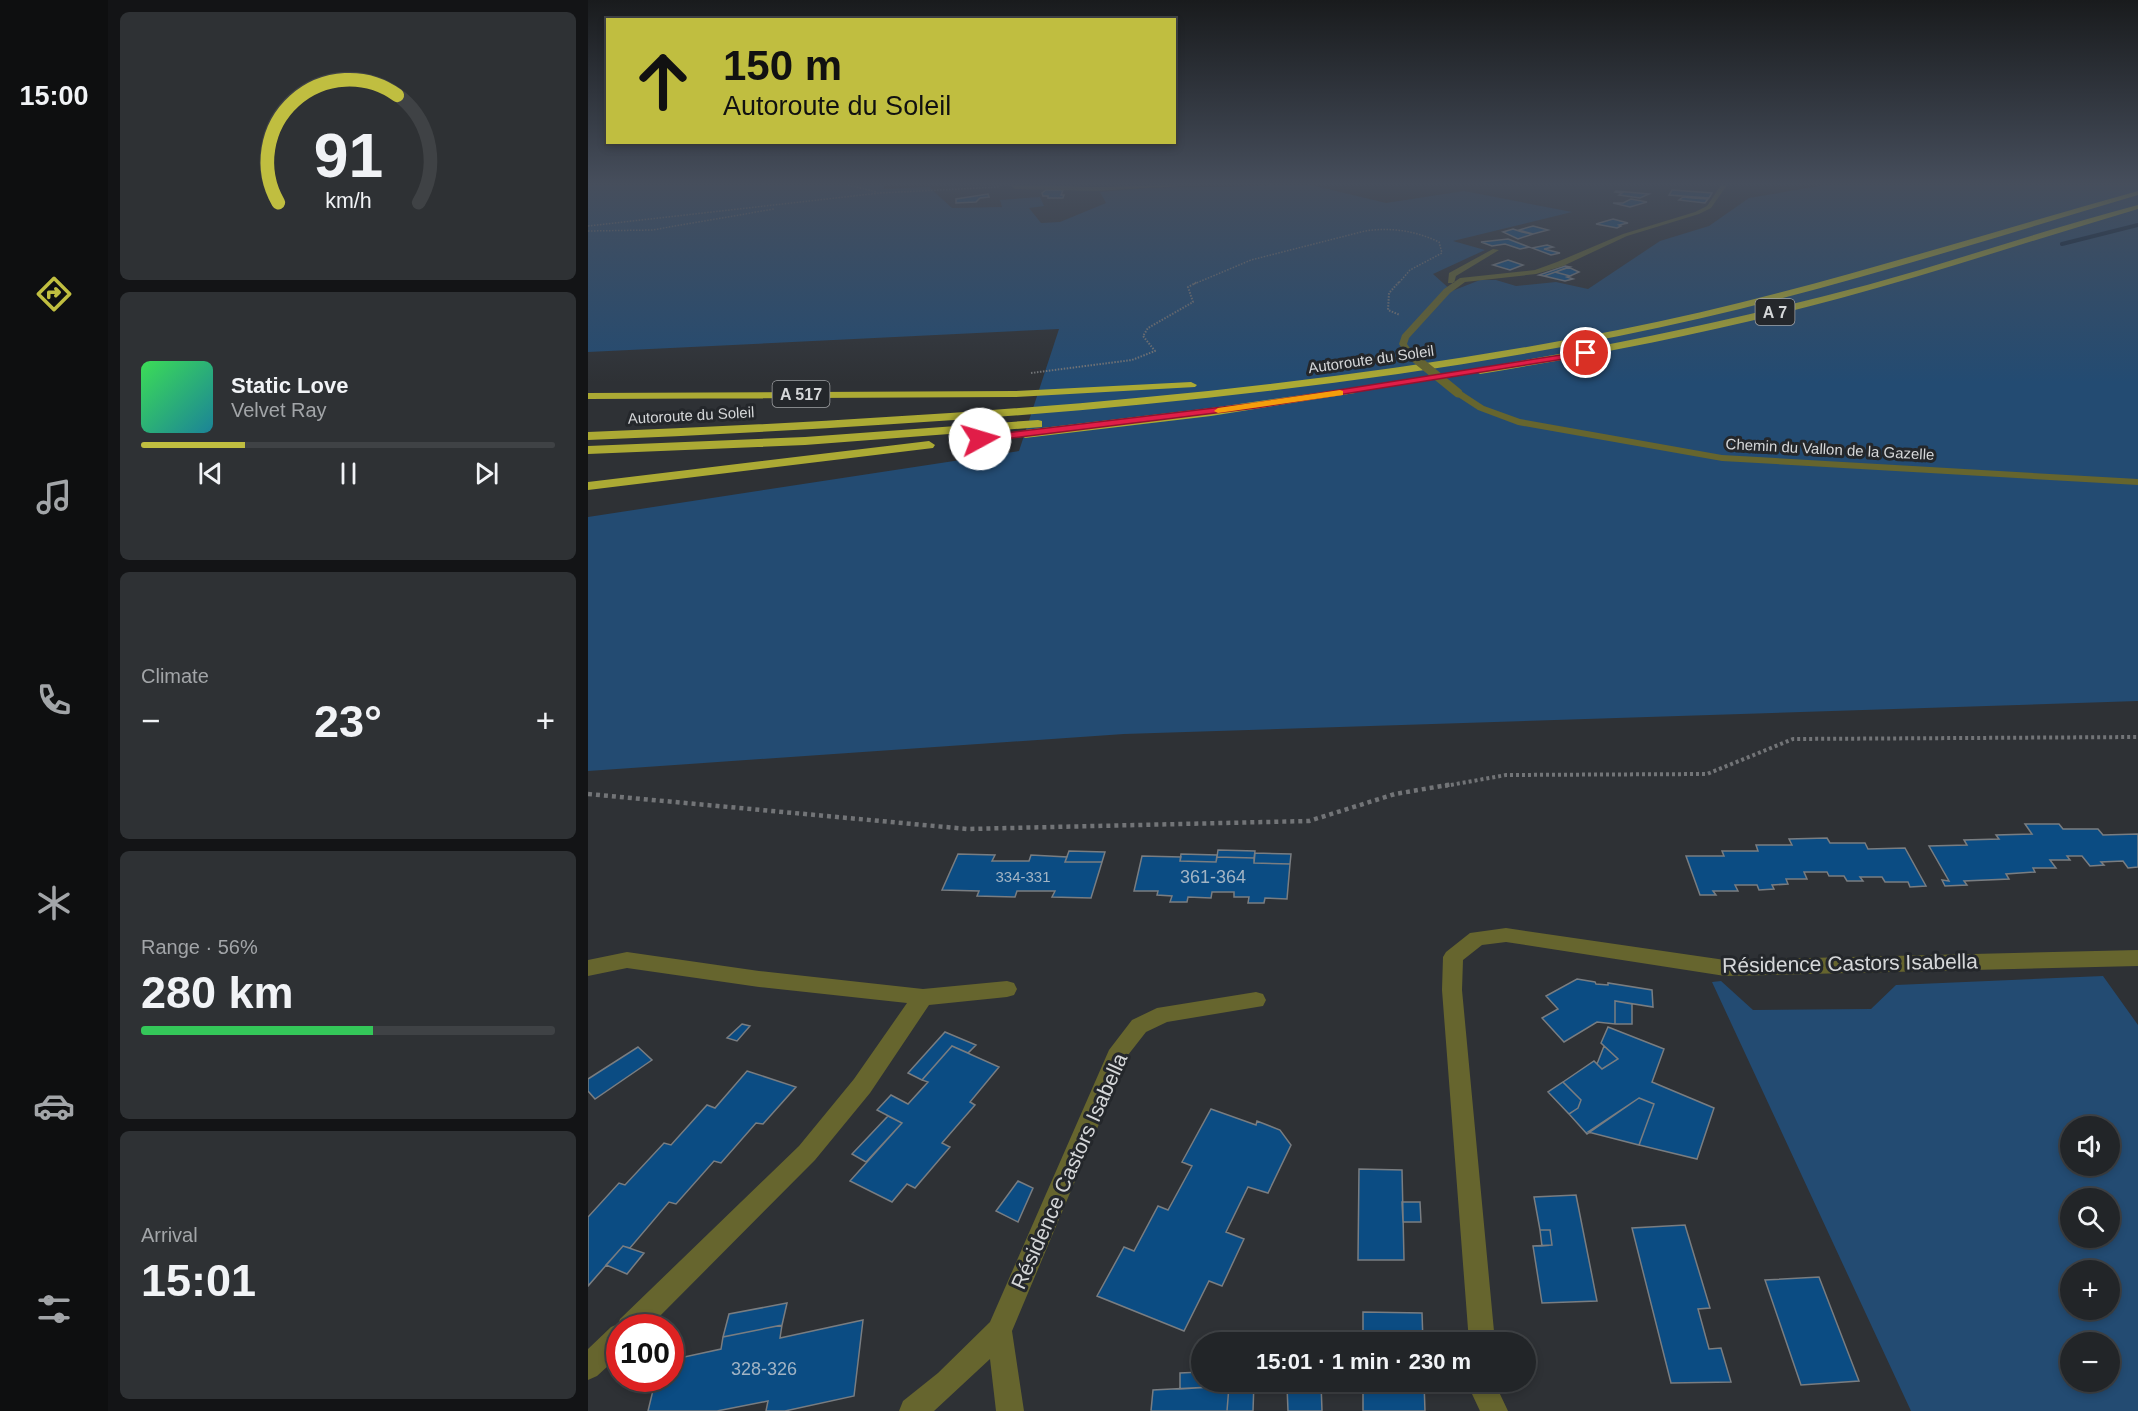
<!DOCTYPE html>
<html lang="en">
<head>
<meta charset="utf-8">
<style>
	:root { --surface:#222528; --page:#2e3134; --text:#f1f3f6; --muted:#a2a5a8; --line:#3f4245; --accent:#c0be40 }
	body { margin:0; font-family:Arial,sans-serif; background:var(--page); color:var(--text); height:100vh; display:flex; flex-direction:column; font-size:22px; white-space:nowrap }
	* { box-sizing:border-box; margin:0 }
	p { font-size:20px; color:var(--muted) }
	.icon { flex:none; width:33px; height:33px; fill:none; stroke:currentColor; stroke-width:2; stroke-linecap:round; stroke-linejoin:round }
	.map { position:relative; flex:1; overflow:hidden }
	.details { display:flex; flex-direction:column; gap:12px; padding:12px; background:#131416; width:480px }
	.details>* { flex:none }
	.top-card { position:absolute; left:18px; top:18px; width:570px; height:126px; border-radius:0px; box-shadow:0 3px 9px #0003,0 0 0 2px var(--line); background:#c0be40; color:#111; overflow:hidden }
	.tools { position:absolute; left:1472px; top:1116px; display:grid; gap:12px }
	.tools a { display:grid; place-items:center; width:60px; height:60px; border-radius:50%; background:var(--surface); box-shadow:0 3px 9px #0003,0 0 0 2px var(--line); font-size:30px }
	.speed { position:absolute; left:18px; top:1314px; display:flex; gap:12px; font-size:30px; font-weight:700; text-align:center }
	.speed>* { display:grid; place-content:center; width:78px; height:78px; border-radius:50%; background:var(--surface); box-shadow:0 3px 9px #0003,0 0 0 2px var(--line); line-height:1 }
	.speed .limit { border:9px solid #d22; background:#fff; color:#111 }
	.pin { position:absolute; display:grid; place-items:center; width:51px; height:51px; color:#fff; margin:-26px; border:3px solid #fff; border-radius:50%; box-shadow:0 2px 6px #0007 }
	.me { position:absolute; width:66px; margin:-33px; rotate:84deg; stroke-linejoin:round; filter:drop-shadow(0 0 4px #0008) }
	.turn { display:flex; align-items:center; gap:21px; height:126px; padding:0 18px; font-size:27px }
	.turn .icon { width:78px; height:78px; stroke-width:2.5 }
	.turn b { display:block; font-size:42px; line-height:51px }
	.big { font-size:45px; font-weight:700; line-height:1.1 }
	.details .widget { flex:1; display:flex; flex-direction:column; justify-content:center; gap:9px; min-width:0; padding:0 21px; border-radius:9px; background:var(--page) }
	.details .dial { align-items:center; gap:0 }
	.dial svg { height:156px; overflow:visible; fill:none; stroke:var(--line); stroke-width:7; stroke-linecap:round; text-anchor:middle }
	.dial text { fill:var(--text); stroke:none }
	.song { display:flex; align-items:center; gap:18px }
	.cover { width:72px; height:72px; border-radius:9px; background:linear-gradient(135deg,hsl(130 70% 55%),hsl(190 70% 35%)) }
	.played { height:6px; border-radius:3px; background:linear-gradient(90deg,var(--accent) 25%,var(--line) 25%) }
	.keys { display:flex; justify-content:space-around; direction:ltr }
	.heat { display:flex; justify-content:space-between; align-items:center; font-size:33px; direction:ltr }
	.charge { height:9px; border-radius:4px; background:linear-gradient(90deg,#34c759 56%,var(--line) 0) }
	.trip { position:absolute; left:603px; top:1332px; width:345px; height:60px; border-radius:30px; background:var(--surface); box-shadow:0 3px 9px #0003,0 0 0 2px var(--line); font-weight:700; line-height:60px; text-align:center }
	main { display:flex; flex:1; min-height:0 }
	.tabs { display:flex; flex-direction:column; width:108px; justify-content:space-around; align-items:center; background:#0e0f10; color:var(--muted) }
	.tabs .icon { width:42px; height:42px }
	.tabs .selected { color:var(--accent) }
	.tabs b { font-size:27px; color:var(--text) }
	.map>svg:first-child { display:block }
	.green { fill:#234b72; fill-rule:evenodd }
	.lines { fill:none; stroke-linecap:round; stroke-linejoin:round }
	.stream { stroke:#001b37; stroke-width:4 }
	.building { fill:#0b4c83; stroke:#797d81; stroke-width:1.5 }
	.path-far3 { stroke:#727477; stroke-width:1.5; stroke-dasharray:1.5 1.5; stroke-linecap:butt }
	.path-far2 { stroke:#727477; stroke-width:2; stroke-dasharray:1.5 1.5; stroke-linecap:butt }
	.path-far1 { stroke:#727477; stroke-width:4; stroke-dasharray:3 3; stroke-linecap:butt }
	.path { stroke:#727477; stroke-width:4.5; stroke-dasharray:4 4; stroke-linecap:butt }
	.minor { fill:#66652e; fill-rule:evenodd }
	.motorway { fill:#acaa34; fill-rule:evenodd }
	.minor-bridge { stroke:#66652e; stroke-width:9 }
	.route { fill:#e11d48; stroke:#92132f; stroke-width:1.5 }
	.slow { fill:#f59e0b }
	.labels { text-anchor:middle; dominant-baseline:central; stroke-width:6; stroke-linejoin:round; paint-order:stroke }
	.far-street-label { font-size:15px; fill:#d5d7d9; stroke:#24272b }
	.number-label { font-size:15px; fill:#a2b4c4 }
	.shield { fill:#24272b; stroke:#a0a2a5; stroke-width:1.5 }
	.shield-label { font-size:16px; font-weight:bold; fill:#d5d7d9 }
	.near-number-label { font-size:18px; fill:#a2b4c4 }
	.near-street-label { font-size:21px; fill:#d5d7d9; stroke:#24272b }
</style>
</head>
<body>
<main>
<nav class="tabs">
<b>15:00</b>
<svg class="icon selected" aria-label="directions" viewBox="0 0 24 24"><path d="M12 3l9 9-9 9-9-9zM9 14v-3h6M13 9l2 2-2 2"/></svg>
<svg class="icon" aria-label="music" viewBox="0 0 24 24"><path d="M9 18V5l10-2v13"/><circle cx="6" cy="18" r="3"/><circle cx="16" cy="16" r="3"/></svg>
<svg class="icon" aria-label="phone" viewBox="0 0 24 24"><path d="M5 4h4l2 5-3 2q2 4 5 5l2-3 5 2v4C11 20 4 13 5 4z"/></svg>
<svg class="icon" aria-label="climate" viewBox="0 0 24 24"><path d="M12 3v18M4 7l16 10M4 17L20 7"/></svg>
<svg class="icon" aria-label="car" viewBox="0 0 24 24"><path d="M5 17H2v-5l4-1 3-4h7l3 4 3 1v5h-3M9 17h6M6 11h13"/><circle cx="7" cy="17" r="2"/><circle cx="17" cy="17" r="2"/></svg>
<svg class="icon" aria-label="filters" viewBox="0 0 24 24"><path d="M4 7h16M4 17h16"/><circle cx="9" cy="7" r="2"/><circle cx="15" cy="17" r="2"/></svg>
</nav>
<section class="details">
<div class="widget dial"><svg viewBox="0 0 100 80">
<path d="M14 69A42 42 0 1 1 86 69"/>
<path d="M14 69A42 42 0 0 1 75 14" stroke="#c0be40"/>
<text x="50" y="56" font-size="32" font-weight="700">91</text>
<text x="50" y="72" font-size="11">km/h</text>
</svg></div>
<div class="widget">
<div class="song"><i class="cover"></i><div><b>Static Love</b><p>Velvet Ray</p></div></div>
<div class="played"></div>
<div class="keys"><svg class="icon" aria-label="previous" viewBox="0 0 24 24"><path d="M18 5L8 12l10 7zM5 5v14"/></svg><svg class="icon" aria-label="pause" viewBox="0 0 24 24"><path d="M8 5v14M16 5v14"/></svg><svg class="icon" aria-label="next" viewBox="0 0 24 24"><path d="M6 5l10 7-10 7zM19 5v14"/></svg></div>
</div>
<div class="widget"><p>Climate</p>
<div class="heat"><a>−</a><b class="big">23°</b><a>+</a></div>
</div>
<div class="widget"><p>Range · 56%</p><b class="big">280 km</b><div class="charge"></div></div>
<div class="widget"><p>Arrival</p><b class="big">15:01</b></div>
</section>
<div class="map">
<svg width="1550" height="1411" viewBox="0 0 1550 1411">
	<rect width="100%" height="100%" fill="#2e3135"/>
	<path class="green" d="M0,185H297L295,189L341,187L364,208L414,207L412,200L452,197L456,206L441,208L453,223L472,222L518,203L512,192L558,188L723,185L798,203L876,191L984,212L865,241L897,250L845,274L864,291L892,280H908L928,286L968,282L1000,289L1072,241L1121,226L1161,198L1237,185H1550V701L536,734L0,771V517L431,451L471,329L0,352Z
		M1515,976L1550,1025V1411H1323L1124,982L1133,981L1165,1010L1283,1009L1308,985ZM1482,1126H1521V1166H1482ZM1482,1198H1521V1238H1482ZM1482,1270H1521V1310H1482ZM1482,1342H1521V1382H1482Z"/>
	<g class="lines">
		<path class="stream" d="M1474,244L1550,225"/>
	</g>
	<path class="building" d="M458,190H475L473,195H476L475,198H460V196H455L454,193Z
		M1084,190L1124,193L1121,198L1081,195Z
		M1028,191L1061,194L1052,198L1031,195L1034,193L1027,192Z
		M400,194L401,197L392,198L388,202L368,203V199Z
		M1095,197L1105,198L1120,199L1117,203L1091,200Z
		M1043,199L1059,202L1042,207L1025,203H1035Z
		M1025,219L1040,223L1031,225L1033,226L1029,228L1008,224Z
		M945,226L960,230L945,234L931,230Z
		M925,229L934,232L945,234L930,239L915,232Z
		M920,239L941,247L932,249L917,244L904,246L893,242Z
		M959,245L965,247L956,249L972,253L963,255L944,248Z
		M920,260L935,265L922,270L905,265Z
		M977,266L982,267L956,276L951,275Z
		M980,267L991,272L982,276L967,272Z
		M967,272L982,276L979,277L985,279L977,281L956,276Z
		M1437,824H1471L1475,829H1510L1515,835L1550,834V867L1540,868L1535,861L1513,862L1516,865L1502,866L1494,856H1479L1482,860H1462L1468,868H1445L1447,872L1418,874L1421,879L1376,881L1379,885L1357,886L1354,880L1361,881L1341,846L1379,845L1376,840L1411,839L1408,835L1444,834Z
		M1239,838L1242,843H1277L1280,849L1317,848L1338,886L1322,887L1320,882H1297L1294,877H1272L1275,881H1259L1256,876H1241L1239,872H1216L1219,879H1198L1200,884L1184,885L1186,889L1171,890L1169,885H1147L1150,891H1125L1128,895H1112L1098,856H1136L1134,851H1170L1168,845H1204L1201,839Z
		M630,850L667,851L666,858L629,857Z
		M481,851L517,852L514,862H477Z
		M667,853L703,854L702,864L666,863Z
		M370,854L407,855L404,861H441L443,855L479,857L477,862H514L503,898L464,897L467,891H429L427,897L389,896L391,891L354,890Z
		M593,854L629,855L628,862L592,861Z
		M554,856L593,857L592,861L628,862L629,857L666,858V863L702,864L699,899L677,898L676,903H660L661,897H646V892H624L623,898L600,897L599,902H582L584,896L569,895L570,891H546Z
		M989,979L1007,982L1008,984L1020,985V983L1064,990L1065,1007L1027,1001V1024L1009,1022L976,1042L954,1018L970,1009L958,996Z
		M1027,1001L1044,1004V1024H1027Z
		M154,1024L162,1026L149,1041L139,1038Z
		M1020,1027L1076,1049L1064,1082L1126,1108L1109,1159L1051,1145L1066,1104L1051,1098L999,1134L981,1114L990,1108L993,1100L975,1082L1006,1061L1014,1069L1030,1059L1013,1043Z
		M357,1032L388,1045L380,1053L364,1046L334,1080L320,1073Z
		M364,1046L411,1067L382,1102L387,1105L354,1143L362,1147L327,1188L319,1184L304,1202L262,1181L314,1123L289,1110L303,1095L320,1104L340,1082L334,1080Z
		M1016,1046L1030,1059L1014,1069L1009,1064Z
		M50,1047L64,1060L7,1099L0,1091V1079Z
		M159,1071L208,1087L175,1124L168,1123L133,1163L126,1161L88,1204L81,1202L42,1248L35,1246L0,1286V1217L31,1183L37,1185L76,1143L83,1145L119,1105L127,1108Z
		M975,1082L993,1100L990,1108L981,1114L960,1092Z
		M1051,1098L1066,1104L1051,1145L1000,1132Z
		M623,1109L668,1125L669,1121L692,1130L703,1145L680,1193L660,1187L638,1232L656,1239L634,1286L621,1281L596,1331L509,1296L536,1247L546,1251L570,1206L580,1210L604,1166L594,1162Z
		M300,1116L314,1123L278,1162L264,1154Z
		M771,1169L814,1170L816,1260H770Z
		M430,1181L445,1188L430,1222L408,1211Z
		M988,1195L1009,1301L954,1303L945,1246L964,1245L962,1230H952L946,1197Z
		M814,1202H832L833,1222H815Z
		M1097,1225L1122,1308L1110,1309L1121,1349L1133,1348L1143,1382L1083,1383L1044,1228Z
		M952,1230H962L964,1245L954,1246Z
		M35,1246L56,1253L39,1274L18,1265Z
		M1231,1277L1271,1381L1213,1385L1177,1280Z
		M199,1303L194,1325L135,1337L141,1314Z
		M775,1312L834,1313L835,1342H775Z
		M275,1320L266,1396L197,1411H178L180,1401L129,1411H60L68,1378H82V1360L133,1349L135,1337L194,1325L192,1338Z
		M614,1372V1382H666L665,1411H639L641,1386L592,1389V1373Z
		M775,1382H836L837,1411H775Z
		M733,1383L734,1411H700L699,1386Z
		M641,1386L639,1411H563L565,1390Z"/>
	<g class="lines">
		<path class="path-far3" d="M260,185L289,192
			M0,226L292,193L411,187
			M0,231L64,230L186,209
			M606,284L663,260L777,231C803,227 828,231 851,242L854,253L822,270L810,284"/>
		<path class="path-far2" d="M811,282L801,293L800,310L812,315
			M443,373L544,360L567,351L555,336L560,328L605,302L600,287L609,282"/>
		<path class="path-far1" d="M857,786L918,775L1119,774L1205,739L1550,737"/>
		<path class="path" d="M0,794L379,829L721,821L807,794L865,784"/>
		<path class="minor" d="M423,185L508,187L611,185L508,191L426,189Z
			M1133,185H1139L1123,208L1111,214L1039,236L975,266L948,274L877,282L862,293L821,338L819,344L826,354L825,356H819L811,344L814,335L856,289L872,278L947,270L969,262L1035,234L1107,212L1119,206Z
			M905,249L911,250L868,276L866,283H860L861,273Z
			M867,391H873L896,406L932,419L1134,455L1550,479V485L1134,461L930,425L890,410L867,395Z
			M918,928L1137,960L1550,950V966L1137,976L918,942L894,945L875,960L874,990L907,1342H881L854,990L855,957L858,952L882,933Z
			M39,952L171,971L335,989L419,981L426,983L429,989L426,995L419,997L341,1005L282,1093L227,1160L60,1328H32V1355L9,1376L0,1380V1349L23,1327L30,1324L32,1319L211,1146L266,1079L319,1003L171,987L39,968L0,976V960Z
			M668,992L675,994L678,1000L675,1006L579,1022L558,1032L540,1055L424,1331L436,1411H408L402,1359L346,1411H311L315,1401L350,1373L402,1322L521,1050L544,1020L569,1008Z
			M884,1382H910L911,1392L920,1411H892L884,1394Z"/>
		<path class="motorway" d="M1550,191V195C1378,246 1207,301 1031,336C691,404 346,425 0,440V432C345,418 691,397 1030,330C1207,295 1377,239 1550,191Z
			M1550,205V209C1451,238 1353,271 1253,298C1134,330 1013,354 892,374L887,371L892,368C1022,346 1152,319 1279,285C1370,260 1459,229 1550,205Z
			M603,382L609,385L607,387L426,397L0,399V393L426,391Z
			M763,388L767,389V393L623,416L437,438L431,434L437,430L623,408Z
			M450,420L454,421V427L217,445L0,454V446L217,437Z
			M341,441L347,445L345,448L0,490V482Z"/>
		<path class="minor-bridge" d="M822,354L870,393"/>
	</g>
	<linearGradient id="sky" x2="0" y2="1"><stop stop-color="#191b1d"/><stop offset="0.48" stop-color="#464e5c"/><stop offset="1" stop-color="#464e5c" stop-opacity="0"/></linearGradient>
	<rect width="1550" height="382" fill="url(#sky)"/>
	<path class="route" d="M998,351L1002,353L1001,355L668,408L392,442L387,439L392,436L668,403Z"/>
	<path class="slow" d="M752,390L755,391V395L630,413L626,411L630,408Z"/>
	<g class="labels">
		<g class="far-street-label">
			<text transform="translate(783 359) rotate(-8)">Autoroute du Soleil</text>
			<text transform="translate(103 415) rotate(-3)">Autoroute du Soleil</text>
			<text transform="translate(1242 449) rotate(3)">Chemin du Vallon de la Gazelle</text>
		</g>
		<g class="number-label">
			<text x="435" y="876">334-331</text>
		</g>
		<g class="shield">
			<rect x="1167.5" y="299" width="39" height="26" rx="4.5"/>
			<rect x="184.5" y="381" width="57" height="26" rx="4.5"/>
		</g>
		<g class="shield-label">
			<text x="1187" y="312">A 7</text>
			<text x="213" y="394">A 517</text>
		</g>
		<g class="near-number-label">
			<text x="625" y="877">361-364</text>
			<text x="176" y="1369">328-326</text>
		</g>
		<g class="near-street-label">
			<text transform="translate(1262 963) rotate(-1)">Résidence Castors Isabella</text>
			<text transform="translate(481 1171) rotate(-66)">Résidence Castors Isabella</text>
		</g>
	</g>
</svg>
<div class="tools">
<a><svg class="icon" aria-label="sound" viewBox="0 0 24 24"><path d="M4 9h4l5-4v14l-5-4H4zM17 9q2 3 0 6"/></svg></a>
<a><svg class="icon" aria-label="search" viewBox="0 0 24 24"><circle cx="10" cy="10" r="6"/><path d="M15 15l6 6"/></svg></a>
<a>+</a>
<a>−</a>
</div>
<div class="speed"><div class="limit">100</div></div>
<div class="pin" style="left:998px;top:353px;background:#d93025"><svg class="icon" aria-label="arrive" viewBox="0 0 24 24"><path d="M6 21V4h12l-3 4 3 4H6"/></svg></div>
<svg class="me" style="left:392px;top:439px" viewBox="-20 -20 40 40"><circle r="19" fill="#fff"/><path d="M0-13L10 11 0 6-10 11z" fill="#e11d48"/></svg>
<div class="trip">15:01 · 1 min · 230 m</div>
<div class="top-card">
<div class="turn"><svg class="icon" aria-label="ahead" viewBox="0 0 24 24"><path d="M12 20V5M6 11l6-6 6 6"/></svg><div><b>150 m</b>Autoroute du Soleil</div></div>
</div>
</div>
</main>
</body>
</html>
